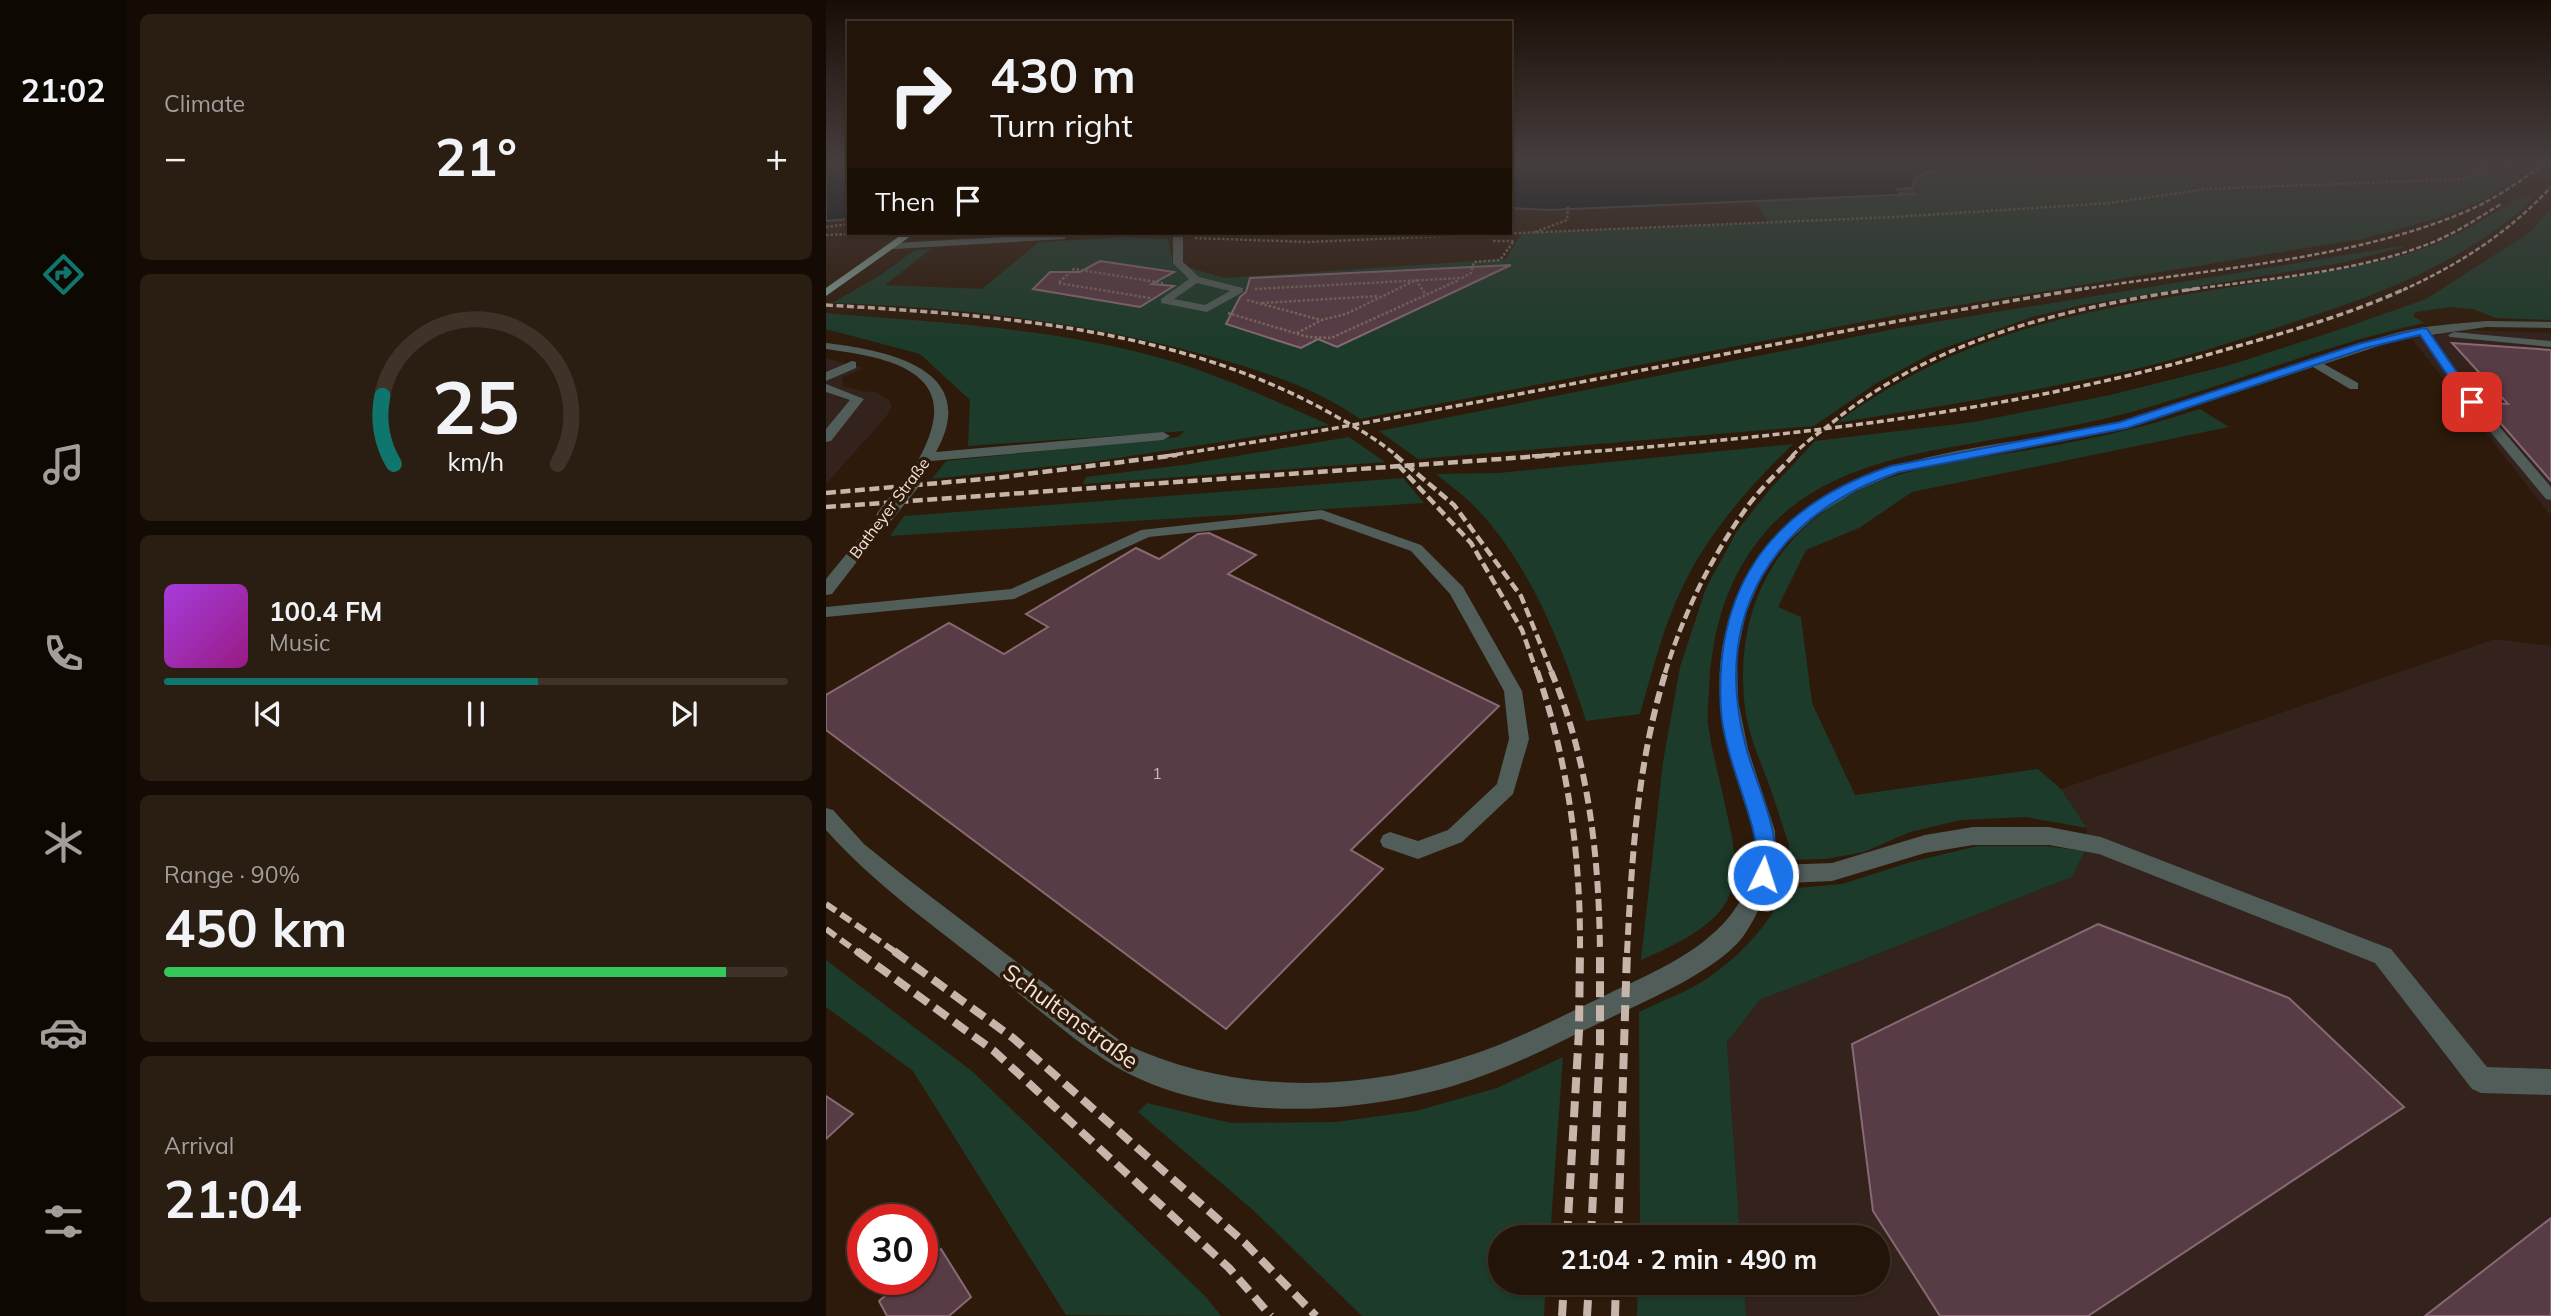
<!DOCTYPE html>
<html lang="en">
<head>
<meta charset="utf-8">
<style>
	:root { --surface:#221408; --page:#2a1d12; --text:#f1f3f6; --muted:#a29e9c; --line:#3f3329; --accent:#0f766e }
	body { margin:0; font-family:Mulish,sans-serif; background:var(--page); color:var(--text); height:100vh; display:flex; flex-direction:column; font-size:26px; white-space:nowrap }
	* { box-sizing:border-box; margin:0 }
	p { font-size:23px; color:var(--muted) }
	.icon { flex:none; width:38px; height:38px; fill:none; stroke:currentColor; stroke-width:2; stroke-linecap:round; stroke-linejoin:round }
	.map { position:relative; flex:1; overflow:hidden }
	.side { display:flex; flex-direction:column; gap:14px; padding:14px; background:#130b04; width:700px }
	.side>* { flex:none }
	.hud { position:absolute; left:21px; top:21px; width:665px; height:214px; border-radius:0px; box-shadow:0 2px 5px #0004,0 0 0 2px var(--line); background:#221408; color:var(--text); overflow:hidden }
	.speed { position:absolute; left:21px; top:1204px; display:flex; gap:14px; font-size:35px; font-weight:700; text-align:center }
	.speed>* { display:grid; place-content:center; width:91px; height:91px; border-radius:50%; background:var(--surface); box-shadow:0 2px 5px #0004,0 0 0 2px var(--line); line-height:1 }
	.speed .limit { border:10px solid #d22; background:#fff; color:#111 }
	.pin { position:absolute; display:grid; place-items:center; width:60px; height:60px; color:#fff; margin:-30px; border-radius:14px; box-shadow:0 4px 10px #0006 }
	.me { position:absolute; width:77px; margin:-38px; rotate:4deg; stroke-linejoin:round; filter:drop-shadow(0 0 5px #0008) }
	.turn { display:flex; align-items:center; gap:24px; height:147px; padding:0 28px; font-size:32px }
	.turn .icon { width:91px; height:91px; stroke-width:2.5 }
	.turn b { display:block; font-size:49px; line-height:60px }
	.then { display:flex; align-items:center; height:66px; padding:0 28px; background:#0003; gap:14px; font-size:26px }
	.big { font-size:52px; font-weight:700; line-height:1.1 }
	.side .tile { flex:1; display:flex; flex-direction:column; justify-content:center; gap:10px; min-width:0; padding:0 24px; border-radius:10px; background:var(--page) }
	.side .dial { align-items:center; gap:0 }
	.dial svg { height:182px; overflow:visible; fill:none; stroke:var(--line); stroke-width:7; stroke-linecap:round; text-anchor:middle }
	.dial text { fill:var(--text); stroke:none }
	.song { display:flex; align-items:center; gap:21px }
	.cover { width:84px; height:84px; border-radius:10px; background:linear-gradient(135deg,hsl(280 70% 55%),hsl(310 70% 35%)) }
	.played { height:7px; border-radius:4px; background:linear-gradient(90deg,var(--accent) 60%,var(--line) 60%) }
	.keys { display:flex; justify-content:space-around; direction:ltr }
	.heat { display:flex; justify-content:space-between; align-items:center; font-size:38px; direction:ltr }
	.charge { height:10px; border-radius:5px; background:linear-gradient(90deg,#34c759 90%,var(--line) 0) }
	.trip { position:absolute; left:662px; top:1225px; width:402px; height:70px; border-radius:35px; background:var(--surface); box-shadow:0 2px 5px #0004,0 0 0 2px var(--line); font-weight:700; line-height:70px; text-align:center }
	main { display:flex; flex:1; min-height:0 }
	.tab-bar { display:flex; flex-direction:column; width:126px; justify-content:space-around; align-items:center; background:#0e0803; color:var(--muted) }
	.tab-bar .icon { width:49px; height:49px }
	.tab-bar .current { color:var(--accent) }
	.tab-bar b { font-size:32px; color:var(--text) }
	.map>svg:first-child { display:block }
	.industrial { fill:#34221c }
	.green { fill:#1c3b2a }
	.water { fill:#031316; stroke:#4b5150; stroke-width:2 }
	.building { fill:#583c45; stroke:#886973; stroke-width:2 }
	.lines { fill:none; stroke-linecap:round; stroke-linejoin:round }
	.path { stroke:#7c6a5c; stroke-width:2.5; stroke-dasharray:2.5 2; stroke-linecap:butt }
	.minor { fill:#505d58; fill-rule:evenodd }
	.major { fill:#7f9b90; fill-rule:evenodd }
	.rail-far4 { stroke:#c6b5aa; stroke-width:2.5; stroke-dasharray:5 2.5; stroke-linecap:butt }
	.rail-far3 { stroke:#c6b5aa; stroke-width:3.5; stroke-dasharray:7 3.5; stroke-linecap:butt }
	.rail-far2 { stroke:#c6b5aa; stroke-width:4.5; stroke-dasharray:10 4.5; stroke-linecap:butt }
	.rail-far1 { stroke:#c6b5aa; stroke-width:6; stroke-dasharray:12 6; stroke-linecap:butt }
	.rail { stroke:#c6b5aa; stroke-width:8; stroke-dasharray:16 8; stroke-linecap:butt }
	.minor-bridge { stroke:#505d58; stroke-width:16 }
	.route { fill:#1a73e8; stroke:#114b97; stroke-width:2 }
	.labels { text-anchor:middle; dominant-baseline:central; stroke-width:7; stroke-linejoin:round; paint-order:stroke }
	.far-street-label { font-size:16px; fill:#f2e3d9; stroke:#2e1a0a }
	.number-label { font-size:16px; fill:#ccb9b4 }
	.near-street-label { font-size:23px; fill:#f2e3d9; stroke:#2e1a0a }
</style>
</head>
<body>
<main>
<nav class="tab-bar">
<b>21:02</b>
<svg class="icon current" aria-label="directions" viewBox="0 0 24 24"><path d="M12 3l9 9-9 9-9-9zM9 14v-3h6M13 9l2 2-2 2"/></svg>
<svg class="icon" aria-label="music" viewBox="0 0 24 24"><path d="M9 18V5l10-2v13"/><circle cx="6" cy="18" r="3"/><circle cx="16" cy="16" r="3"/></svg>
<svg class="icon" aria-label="phone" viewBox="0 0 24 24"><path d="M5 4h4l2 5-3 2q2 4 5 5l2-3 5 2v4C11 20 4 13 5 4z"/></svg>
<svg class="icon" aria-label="climate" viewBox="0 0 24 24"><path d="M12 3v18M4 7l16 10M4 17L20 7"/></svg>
<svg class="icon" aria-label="car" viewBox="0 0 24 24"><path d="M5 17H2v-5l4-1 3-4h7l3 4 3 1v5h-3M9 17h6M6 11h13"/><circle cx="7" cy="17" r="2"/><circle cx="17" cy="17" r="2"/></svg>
<svg class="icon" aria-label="filters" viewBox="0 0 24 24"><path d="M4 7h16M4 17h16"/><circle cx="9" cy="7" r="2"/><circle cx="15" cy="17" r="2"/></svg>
</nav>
<section class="side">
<div class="tile"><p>Climate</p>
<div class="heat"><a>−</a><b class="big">21°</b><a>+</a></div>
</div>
<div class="tile dial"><svg viewBox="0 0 100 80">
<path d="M14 69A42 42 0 1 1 86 69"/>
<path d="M14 69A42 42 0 0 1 9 39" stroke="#0f766e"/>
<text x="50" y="56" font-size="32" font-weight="700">25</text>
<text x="50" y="72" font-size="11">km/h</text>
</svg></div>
<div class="tile">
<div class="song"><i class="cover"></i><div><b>100.4 FM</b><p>Music</p></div></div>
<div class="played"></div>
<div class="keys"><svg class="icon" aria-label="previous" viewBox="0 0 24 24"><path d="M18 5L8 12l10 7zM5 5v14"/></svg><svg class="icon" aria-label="pause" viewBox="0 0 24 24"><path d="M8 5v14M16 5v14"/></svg><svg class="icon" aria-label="next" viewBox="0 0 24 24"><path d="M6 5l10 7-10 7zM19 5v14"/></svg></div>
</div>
<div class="tile"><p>Range · 90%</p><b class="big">450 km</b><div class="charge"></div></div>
<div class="tile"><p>Arrival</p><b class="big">21:04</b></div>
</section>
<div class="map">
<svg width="1725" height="1316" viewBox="0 0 1725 1316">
	<rect width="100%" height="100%" fill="#2e1a0a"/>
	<path class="industrial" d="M1642,330L1725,333V516L1586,339Z
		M0,358L38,368L16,378L18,386L34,391L49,392L63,400L66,406L60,417L0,484Z
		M1669,639L1725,646V1316H920L918,1283H1052V1237H914L901,1042L934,1000L1246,877L1259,851L1261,828L1235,789Z"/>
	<path class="green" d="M1154,161H1715C1667,207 1598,223 1535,239L1067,316L534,419C489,387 436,371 383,356C260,322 134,307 6,303L53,276L89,250L105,249L59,285L156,289L213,242L298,237L342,239L347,263L399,278L680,259L696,233L942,222L929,201L1075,195L1071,189L1102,172Z
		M1697,196L1708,198C1641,262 1552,295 1465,323C1408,342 1351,360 1292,373C1199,393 1104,408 1010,423C1150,321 1278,308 1443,281C1495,272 1549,266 1599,248C1634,236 1665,214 1697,196Z
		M1725,209V320L1670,318L1647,309L1624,307L1590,312L1587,316L1598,323C1504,343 1416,380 1323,407C1276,421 1226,430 1177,438C1096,452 1000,464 942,529C902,574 886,628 883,688C883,701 880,716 883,730C886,753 893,776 898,800C904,830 915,863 904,894C892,927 844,947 815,960L837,762L854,667L880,588L911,531L944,489L989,441L1148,422L1284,395L1404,365L1515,329L1600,299L1703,233Z
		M1575,246L1579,247L1510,264L1256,305L1206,317L1110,351L1049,384L988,426L592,459L553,431L1078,327Z
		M0,313C117,323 238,328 352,363C405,380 453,403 504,425L266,462L106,479L120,461L352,437L359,431L142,446L144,400L94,354L0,329Z
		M1374,409L1403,427L1086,492L1033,528L980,550L952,607L975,617L986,703L1029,795L1212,769L1235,789L1261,828L1199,817L1135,820L1084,832L1038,852L1000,859L964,860L963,844C955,822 949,800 941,779C932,755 922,733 919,708C905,592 967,504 1079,473C1135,458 1194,453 1251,441C1293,433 1334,422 1374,409Z
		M523,437L559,462L257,484L260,477L357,465Z
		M967,444C927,483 887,527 861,578C839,620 827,668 814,714L760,721C736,645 702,558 643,501C633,492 621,483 610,474L673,473Z
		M577,478L598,503L64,536L78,516Z
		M1151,846H1219L1259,851L1246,877L934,1000L901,1042L914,1237H814L813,1012C835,1001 861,992 882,978C913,957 944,924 960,889L1016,884L1085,862Z
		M0,960L147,1072L380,1297L395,1316L240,1315L87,1071L0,1007Z
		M737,1057L724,1237H674V1283H720L718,1316H536L427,1210L312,1112L321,1103L405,1123L510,1122L590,1111L671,1088Z
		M812,1283H918L920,1316H811Z"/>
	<path class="water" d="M0,161H23V219L0,221Z
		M684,161H1154L1102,172L1089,178L1086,188L1071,189L1075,194H1090L722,210L684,208Z"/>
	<path class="building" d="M274,261L348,272L326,284L348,286L314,307L207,289L224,272H254Z
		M685,265L511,347L492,339L475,348L400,324L414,297L420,292L424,278Z
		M1626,343L1725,350V481L1657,403L1682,404Z
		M383,533L430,555L402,574L673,706L525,850L557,869L400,1029L0,730V695L123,623L178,654L222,627L200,614L310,548L333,559L372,534Z
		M1272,924L1463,998L1578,1107L1262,1316H1114L1047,1211L1026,1044Z
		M0,1096L27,1114L0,1139Z
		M1725,1218V1316H1599Z
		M115,1249L145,1297L123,1316H61L53,1301L79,1279H96V1265Z"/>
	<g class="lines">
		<path class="path" d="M1660,162L1687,167
			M0,227L23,224
			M709,232L741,220L742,207
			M0,235L45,233
			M250,236H336
			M369,238L482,242L1069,217L1284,203L1380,189L1639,179L1657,172L1661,161
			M429,289L636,278L645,273L648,262L674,260L688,241H666
			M324,298L232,283L248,269L337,283
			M421,300L495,320L520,314L590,280L600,295
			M436,303L553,296
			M402,313L482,337L505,338L633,280
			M471,333L494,321"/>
		<path class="minor" d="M236,234L239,235V239L68,249L63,246L68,243Z
			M352,234L357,237V262L373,277L417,288V292L381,312L335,303V299L363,279L347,263V237ZM371,283L404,291L379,305L348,299Z
			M1660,321L1725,322V328L1660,327L1605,335L1650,399L1725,487V500L1720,499L1642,405L1595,336L1577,338L1498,364L1532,383V389H1524L1487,367L1302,428L1074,472L1030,491L991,515L959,544L936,576L920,613L911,655L912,701L922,749L949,831L950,865L1006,863L1099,835L1147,827H1223L1275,837L1565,949L1661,1067L1725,1069V1095L1655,1093L1646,1089L1549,963L1273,854L1223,845H1147L1099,853L1006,881L944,884C936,902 928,922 916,938C885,976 807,1006 763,1028C720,1049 676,1071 630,1085C522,1117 377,1124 279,1060C239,1034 202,1000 165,971C108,926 48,884 0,830V808L7,810L38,844L79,877L297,1043C408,1096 536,1093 651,1053C697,1037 740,1014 784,993C843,965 912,937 928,866C936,831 917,794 906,761C881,684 893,601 947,540C1030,445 1180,450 1293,422C1387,398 1477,357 1570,333C1599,325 1630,324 1660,321Z
			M1628,332L1725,341V347L1624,337L1622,335Z
			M0,343C59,350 157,368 110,452L337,432L344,436L337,440L105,461L92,484H82L80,481C91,462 103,444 107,422C119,363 40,355 0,349Z
			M26,361L30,362V368L0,381V372Z
			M0,384L38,399L5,441L0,442V429L24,400L0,392Z
			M496,510L595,545L637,587L696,691L703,739L687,794L636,842L592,859L557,847L554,841L557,835L564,832L592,841L622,830L671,784L683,739L678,691L624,594L585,551L495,519L323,537L188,599L0,617V607L185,589L315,530Z
			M58,513L65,517L63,520L6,594L0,595V579L53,514Z"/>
		<path class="major" d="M78,233H89L0,296V288Z"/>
		<path class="rail-far4" d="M1251,290C1374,270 1528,260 1641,211C1671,198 1696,180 1722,161
			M1362,290C1442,278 1529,273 1605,243C1630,233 1652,218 1675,204
			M1577,290C1634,264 1682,233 1725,187"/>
		<path class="rail-far3" d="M0,305C168,315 343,327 495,408C522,423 547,436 571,456
			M340,456C649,409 953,338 1262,288
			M706,456C942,439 1179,415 1405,348C1464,331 1525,314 1581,288
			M966,456C978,443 993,433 1007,422C1111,337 1244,307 1374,288"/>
		<path class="rail-far2" d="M569,455L628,505L695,596L726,673
			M572,465L645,543L696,630L711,673
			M0,493L169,478L351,455
			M0,507L730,455
			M839,673C858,612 886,555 924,503C937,486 953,471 968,455"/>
		<path class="rail-far1" d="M711,671C742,761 755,857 754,953
			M725,671C763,761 773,856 774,953
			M0,904L71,953
			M0,929L33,953
			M801,953C806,857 811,763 840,671"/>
		<path class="rail" d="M31,951L168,1051L403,1268L445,1316
			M68,951L187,1038L419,1243L490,1316
			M741,1237L753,1031L754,951
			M765,1237L774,1045V951
			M792,1237L801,951
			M736,1316L738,1283
			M761,1316L763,1283
			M789,1316L790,1283"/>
		<path class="minor-bridge" d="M58,517L87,481"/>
	</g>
	<linearGradient id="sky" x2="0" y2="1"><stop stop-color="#190e06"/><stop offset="0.47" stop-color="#463e3e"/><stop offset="1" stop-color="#463e3e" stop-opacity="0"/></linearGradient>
	<rect width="1725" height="345" fill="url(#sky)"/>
	<path class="route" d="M1597,328L1601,329L1650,400V405H1642L1594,335L1540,348L1301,428L1073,472C946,515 885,616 920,747C930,786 962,843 944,881L937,884L930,881C926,872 931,865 930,855C930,842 928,831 924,819C914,784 898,747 895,711C887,585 948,505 1065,466L1294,422L1532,344Z"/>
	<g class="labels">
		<g class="far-street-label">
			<text transform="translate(63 508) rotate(-53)">Batheyer Straße</text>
		</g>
		<g class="number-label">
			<text x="331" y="773">1</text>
		</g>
		<g class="near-street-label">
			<text transform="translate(245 1016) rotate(36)">Schultenstraße</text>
		</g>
	</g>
</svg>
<div class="speed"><div class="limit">30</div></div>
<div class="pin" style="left:1646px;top:402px;background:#d93025"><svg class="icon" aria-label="arrive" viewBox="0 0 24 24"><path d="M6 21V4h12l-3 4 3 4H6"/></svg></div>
<svg class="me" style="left:937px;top:875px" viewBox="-20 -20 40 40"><circle r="17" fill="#1a73e8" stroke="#fff" stroke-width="3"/><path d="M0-11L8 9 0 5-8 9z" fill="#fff"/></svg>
<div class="trip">21:04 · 2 min · 490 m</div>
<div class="hud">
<div class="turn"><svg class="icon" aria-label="right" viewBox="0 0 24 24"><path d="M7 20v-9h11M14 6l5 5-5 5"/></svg><div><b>430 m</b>Turn right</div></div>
<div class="then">Then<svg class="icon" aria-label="arrive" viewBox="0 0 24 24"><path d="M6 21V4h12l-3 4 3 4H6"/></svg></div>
</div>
</div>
</main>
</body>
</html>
